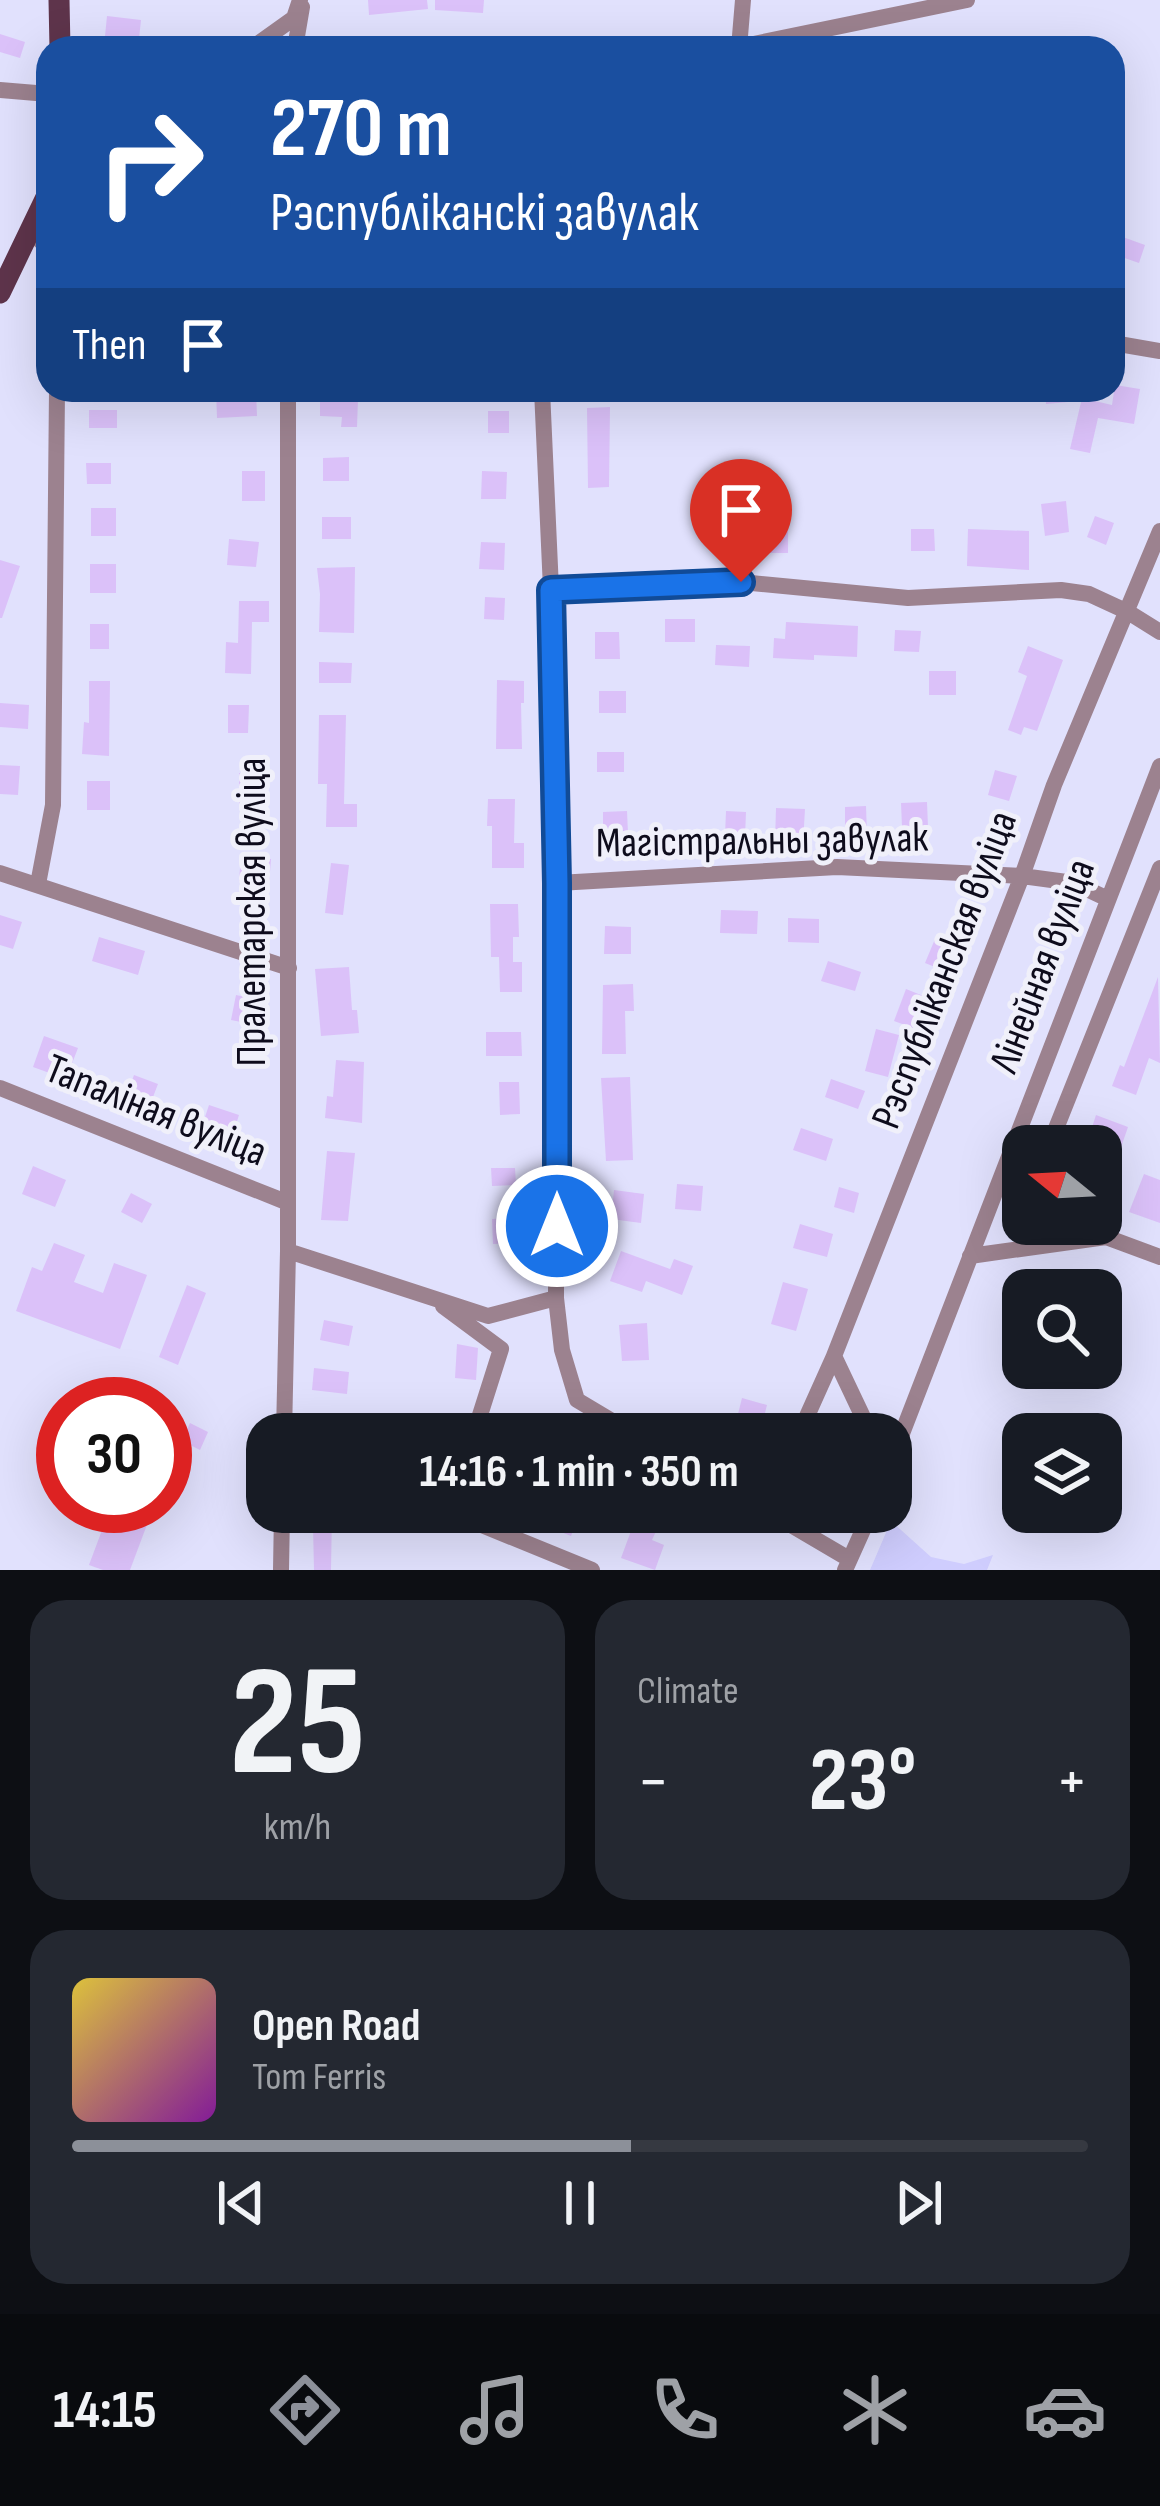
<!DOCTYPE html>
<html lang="en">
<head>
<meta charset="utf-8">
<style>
	:root { --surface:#171b24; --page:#242831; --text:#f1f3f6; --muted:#9ea1a6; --line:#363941; --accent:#8c9099 }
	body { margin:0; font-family:"Sofia Sans Condensed",sans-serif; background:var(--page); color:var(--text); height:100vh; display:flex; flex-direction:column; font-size:45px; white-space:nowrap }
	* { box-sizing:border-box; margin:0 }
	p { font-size:39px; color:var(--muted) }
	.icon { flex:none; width:66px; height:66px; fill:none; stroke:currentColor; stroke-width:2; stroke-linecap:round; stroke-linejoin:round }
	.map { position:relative; height:1570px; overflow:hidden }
	.panel { display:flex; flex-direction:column; gap:30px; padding:30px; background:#0d0f14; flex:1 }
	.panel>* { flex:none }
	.guide { position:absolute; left:36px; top:36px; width:1089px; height:366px; border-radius:36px; box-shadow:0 12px 48px #0002; background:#1a4fa0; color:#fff; overflow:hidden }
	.needle { width:78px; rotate:288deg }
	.controls { position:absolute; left:1002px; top:1125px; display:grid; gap:24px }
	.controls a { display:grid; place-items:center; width:120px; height:120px; border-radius:24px; background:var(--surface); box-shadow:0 12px 48px #0002; font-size:60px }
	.speed { position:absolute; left:36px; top:1377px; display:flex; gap:24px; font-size:60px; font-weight:700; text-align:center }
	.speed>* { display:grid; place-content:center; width:156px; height:156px; border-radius:50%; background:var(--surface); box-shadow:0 12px 48px #0002; line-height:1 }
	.speed .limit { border:18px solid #d22; background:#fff; color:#111 }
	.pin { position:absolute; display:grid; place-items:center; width:102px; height:102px; color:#fff; margin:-123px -51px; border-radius:50% 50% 50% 0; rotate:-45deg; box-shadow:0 0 12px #0007 }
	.pin .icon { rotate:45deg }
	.me { position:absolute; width:132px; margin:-66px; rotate:0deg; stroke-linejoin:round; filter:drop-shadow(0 0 9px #0008) }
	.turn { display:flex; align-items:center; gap:42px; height:252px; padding:0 36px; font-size:54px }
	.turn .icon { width:156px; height:156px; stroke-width:2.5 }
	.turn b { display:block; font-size:84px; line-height:102px }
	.then { display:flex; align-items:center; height:114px; padding:0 36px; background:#0003; gap:24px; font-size:45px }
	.big { font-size:90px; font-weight:700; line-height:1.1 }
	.panel .widget { flex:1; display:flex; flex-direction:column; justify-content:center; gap:18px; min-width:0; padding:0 42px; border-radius:36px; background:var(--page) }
	.panel .dial { align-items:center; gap:0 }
	.dial b { font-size:156px; line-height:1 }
	.song { display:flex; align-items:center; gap:36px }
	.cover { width:144px; height:144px; border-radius:18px; background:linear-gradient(135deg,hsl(50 70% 55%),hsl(290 70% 35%)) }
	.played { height:12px; border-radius:6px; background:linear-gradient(90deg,var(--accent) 55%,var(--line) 55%) }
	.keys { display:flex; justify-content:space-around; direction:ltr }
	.heat { display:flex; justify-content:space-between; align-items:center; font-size:66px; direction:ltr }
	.panel .tiles { flex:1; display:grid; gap:30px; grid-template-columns:1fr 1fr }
	.widget:last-child { grid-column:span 2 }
	.trip { position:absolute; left:246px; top:1413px; width:666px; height:120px; border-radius:36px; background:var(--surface); box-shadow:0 12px 48px #0002; font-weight:700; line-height:120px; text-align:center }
	.dock { display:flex; height:192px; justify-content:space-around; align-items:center; background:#090b0e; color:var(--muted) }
	.dock .icon { width:84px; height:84px }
	.dock .current { color:var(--accent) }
	.dock b { font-size:54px; color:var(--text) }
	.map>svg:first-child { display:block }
	.green { fill:#cfcdfe }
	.building { fill:#dbc1f9 }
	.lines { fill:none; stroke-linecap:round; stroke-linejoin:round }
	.minor { stroke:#9c828f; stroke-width:16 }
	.major { stroke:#5e344b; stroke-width:21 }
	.route-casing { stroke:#114b97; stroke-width:30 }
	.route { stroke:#1a73e8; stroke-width:21 }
	.labels { text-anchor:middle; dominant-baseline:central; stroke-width:10; stroke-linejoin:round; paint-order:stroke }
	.street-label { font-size:42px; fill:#0e0c1c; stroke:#f0f0fa }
</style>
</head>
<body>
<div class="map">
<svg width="1160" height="1570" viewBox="0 0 1160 1570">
	<rect width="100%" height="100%" fill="#e1e1fd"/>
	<path class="green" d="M891,1521L931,1557L964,1564L993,1555L987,1570H870Z"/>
	<path class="building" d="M368,0H427L428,9L369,15Z
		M435,0H484L483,13L435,10Z
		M107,16L141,20L138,48L104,46Z
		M0,34L25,42L20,58L0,52Z
		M1120,236L1145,245L1139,263L1113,254Z
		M1115,385L1140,389L1134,424L1098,418L1090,453L1070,449L1082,398L1112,405Z
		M216,390H256L257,416L217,418Z
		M1045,390H1067L1068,402L1046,404Z
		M320,398L358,399L357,427H341L342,417L320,416Z
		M610,407L609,487L588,488L587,408Z
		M89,410H117V428H89Z
		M488,411H509V433H488Z
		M349,457V481H323V458Z
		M86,463H111V484H87Z
		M242,471H265V501H242Z
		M482,471L507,472L506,499H481Z
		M1066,501L1069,532L1045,536L1041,504Z
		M91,508H116V536H91Z
		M1095,516L1114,523L1106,545L1087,537Z
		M322,517H351V539H322Z
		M760,522H788V553H761V550H716L715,528L760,527Z
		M911,529H934L935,551H911Z
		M968,529L1029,531V570L967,566Z
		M229,539L259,542L256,567L227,565Z
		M481,542L505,543L504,570L479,569Z
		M0,560L20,566L2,618H0Z
		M90,564H116V593H90Z
		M355,567L354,633L319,632L320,594L317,568Z
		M485,597L505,598L504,620L484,619Z
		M239,601H269V622H252L251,674L225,673L226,642L238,643Z
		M665,619H695V642H665Z
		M786,622L858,626L857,657L814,655V660L773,658L774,638L785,639Z
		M90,624H109V649H90Z
		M895,630L921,631L919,652L894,651Z
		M595,632H619L620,659H595Z
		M716,645L750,646L749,667L715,665Z
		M1028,646L1063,660L1037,731L1024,727L1021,735L1008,730L1027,676L1018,672Z
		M319,662L352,663L351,683H319Z
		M929,671H956V695H929Z
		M497,680L524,681V703H521L522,749H496Z
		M89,681H110L109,756L82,754L84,722L89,723Z
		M599,691H626V713H599Z
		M0,703L29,705L28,729L0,727Z
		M228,705H249L248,733H228Z
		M319,715H346L344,804H357V827H326L327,784H318Z
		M597,752H624V772H597Z
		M0,765L20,766L18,795L0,794Z
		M995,770L1017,776L1009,801L988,795Z
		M239,773L260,774L259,804H239Z
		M87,781H110V810H87Z
		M488,799H515L514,843H524V868H492V826H487Z
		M927,802L928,827H902L901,803Z
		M866,806L867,835L845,836V807Z
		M776,808L805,809L803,843L775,842Z
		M627,811L628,833L603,834V812Z
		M726,811L746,812L745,837L725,836Z
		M241,856L271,859L269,884L239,881Z
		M331,863L349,865L343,915L325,913Z
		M490,904H518L519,937H513V962H522V992H500L499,957H491Z
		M721,910L758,911L757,934L720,933Z
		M0,915L22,922L13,949L0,945Z
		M788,918L819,919V943L788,942Z
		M605,926L631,927V954H604Z
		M99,937L145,951L138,975L92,961Z
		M935,939L955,947L945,971L925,963Z
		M828,961L861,972L855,991L821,981Z
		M349,967L352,1010H357L359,1033L321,1036L315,969Z
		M1158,977L1160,1063L1149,1058L1136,1095L1112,1086L1120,1065L1124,1067Z
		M633,984L634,1011H625L626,1054H602L603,985Z
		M906,989L931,999L919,1030L894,1021Z
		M236,995L265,1001L261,1026L231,1020Z
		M876,1029L899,1035L888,1077L865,1071Z
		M486,1032H521L522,1056H486Z
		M44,1036L78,1048L66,1079L33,1067Z
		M336,1060L364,1062L362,1123L325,1118L327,1096L333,1097Z
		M134,1075L158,1084L148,1110L124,1102Z
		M630,1077L633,1160L606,1161L601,1078Z
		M831,1079L865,1091L858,1109L825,1097Z
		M499,1082H519L520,1114L500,1115Z
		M209,1105L239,1115L232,1137L202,1126Z
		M1096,1115L1128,1127L1116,1162L1101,1157V1146H1086Z
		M801,1128L833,1139L826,1161L793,1150Z
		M327,1151L355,1153L348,1221L321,1220Z
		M33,1166L66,1180L55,1207L22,1194Z
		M491,1168H515L516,1185L492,1186Z
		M1144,1174L1160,1180V1223L1129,1212Z
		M677,1184L703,1186L701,1211L675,1209Z
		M839,1187L859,1193L854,1213L834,1207Z
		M614,1190L644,1194L641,1223L611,1219Z
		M131,1193L152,1204L142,1223L121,1212Z
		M523,1217L524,1243L493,1244L492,1219Z
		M800,1224L833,1234L827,1257L793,1248Z
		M54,1243L85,1255L74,1282L103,1293L114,1263L147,1275L120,1349L16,1311L32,1267L42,1271Z
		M621,1251L670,1269L674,1259L693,1266L682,1295L646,1281L642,1292L610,1281Z
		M783,1282L808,1289L796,1331L771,1324Z
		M187,1285L206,1293L178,1365L159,1357Z
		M324,1320L353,1326L349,1346L320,1340Z
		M647,1323L649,1360L622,1361L619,1325Z
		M457,1344L478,1348L476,1380L455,1378Z
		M314,1368L349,1372L347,1394L312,1390Z
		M742,1398L767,1405L763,1421L738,1414Z
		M320,1418L343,1419V1434H320Z
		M190,1423L208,1432L200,1450L182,1441Z
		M111,1506H154L130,1570H103L89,1565Z
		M309,1512H332L331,1570H314L313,1526H309Z
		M542,1512H580L571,1536L538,1523Z
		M638,1512H665L652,1540L664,1545L655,1570L621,1558Z"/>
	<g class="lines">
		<path class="minor" d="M739,47L967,0
			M252,48L294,18L300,0
			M295,48L302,7
			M739,48L743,0
			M0,90L48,94
			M31,232L48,248
			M1113,343L1160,351
			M542,390L551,589L558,883L556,1298L562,1350L577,1400L634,1434
			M551,589L741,582L908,598L1061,590L1089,594L1128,612L1160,632
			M0,873L289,968
			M558,883L837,867L1022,876L1074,883L1108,899
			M38,884L53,805L57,390
			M0,1088L286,1202
			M1049,1146L1160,868
			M1034,1246L1035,1224
			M288,1251L488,1316L556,1298
			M970,1256L1106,1237L1160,1257
			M443,1306L501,1349L474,1434
			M284,1434L288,1251V390
			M799,1434L834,1356
			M871,1434L834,1356L1022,876L1054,785L1160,531
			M891,1462L1160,766
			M450,1512L592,1570
			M769,1512L849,1559
			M281,1570L282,1512
			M845,1570L871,1512"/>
		<path class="major" d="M59,0L60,48
			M0,293L48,193"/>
	</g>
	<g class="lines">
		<g class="route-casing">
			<path id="route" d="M557,1226V883L551,590L741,582"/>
		</g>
		<use href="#route" class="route"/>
	</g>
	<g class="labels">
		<g class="street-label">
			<text transform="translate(762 841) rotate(-1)">Магістральны завулак</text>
			<text transform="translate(252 912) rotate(-90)">Пралетарская вуліца</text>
			<text transform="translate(1043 966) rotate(-69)">Лінейная вуліца</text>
			<text transform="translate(945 970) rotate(-69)">Рэспубліканская вуліца</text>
			<text transform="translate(156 1111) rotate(22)">Тапаліная вуліца</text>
		</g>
	</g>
</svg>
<div class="controls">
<a><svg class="needle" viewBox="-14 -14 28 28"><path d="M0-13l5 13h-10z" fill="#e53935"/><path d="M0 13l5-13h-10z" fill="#9ea1a6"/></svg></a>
<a><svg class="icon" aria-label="search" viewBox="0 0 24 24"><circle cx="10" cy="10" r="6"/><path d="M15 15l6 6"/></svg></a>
<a><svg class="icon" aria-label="layers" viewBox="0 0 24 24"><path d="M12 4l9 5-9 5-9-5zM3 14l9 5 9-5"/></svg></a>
</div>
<div class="speed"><div class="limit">30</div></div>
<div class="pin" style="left:741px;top:582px;background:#d93025"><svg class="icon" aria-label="arrive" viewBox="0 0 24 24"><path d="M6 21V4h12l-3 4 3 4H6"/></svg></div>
<svg class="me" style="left:557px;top:1226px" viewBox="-20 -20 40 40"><circle r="17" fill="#1a73e8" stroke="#fff" stroke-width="3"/><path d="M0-11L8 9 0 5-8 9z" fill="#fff"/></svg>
<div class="trip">14:16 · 1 min · 350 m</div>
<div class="guide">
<div class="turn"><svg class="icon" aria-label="right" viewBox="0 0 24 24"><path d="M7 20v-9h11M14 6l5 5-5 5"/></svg><div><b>270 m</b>Рэспубліканскі завулак</div></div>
<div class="then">Then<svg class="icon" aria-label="arrive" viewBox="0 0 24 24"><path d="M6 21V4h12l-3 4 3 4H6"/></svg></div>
</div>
</div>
<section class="panel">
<div class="tiles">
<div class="widget dial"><b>25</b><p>km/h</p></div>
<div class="widget"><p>Climate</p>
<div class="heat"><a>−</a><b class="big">23°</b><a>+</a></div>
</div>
<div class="widget">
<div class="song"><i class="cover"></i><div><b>Open Road</b><p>Tom Ferris</p></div></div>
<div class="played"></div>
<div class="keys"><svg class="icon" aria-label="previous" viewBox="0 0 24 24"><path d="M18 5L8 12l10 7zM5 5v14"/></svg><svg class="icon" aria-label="pause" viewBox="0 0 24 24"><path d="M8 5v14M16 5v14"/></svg><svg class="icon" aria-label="next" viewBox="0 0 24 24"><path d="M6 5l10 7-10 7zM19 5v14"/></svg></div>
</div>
</div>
</section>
<nav class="dock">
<b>14:15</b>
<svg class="icon current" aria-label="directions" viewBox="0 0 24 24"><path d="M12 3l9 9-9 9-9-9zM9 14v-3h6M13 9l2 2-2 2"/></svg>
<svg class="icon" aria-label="music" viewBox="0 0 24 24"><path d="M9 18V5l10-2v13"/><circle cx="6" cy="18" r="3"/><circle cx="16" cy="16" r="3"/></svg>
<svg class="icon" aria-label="phone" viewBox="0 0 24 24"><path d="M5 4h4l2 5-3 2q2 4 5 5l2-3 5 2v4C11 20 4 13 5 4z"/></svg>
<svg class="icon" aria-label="climate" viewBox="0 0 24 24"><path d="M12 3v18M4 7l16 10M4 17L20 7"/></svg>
<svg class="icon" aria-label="car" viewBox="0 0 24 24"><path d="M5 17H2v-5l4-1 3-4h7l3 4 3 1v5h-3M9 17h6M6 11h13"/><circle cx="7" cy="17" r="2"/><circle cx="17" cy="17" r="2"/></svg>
</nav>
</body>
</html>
